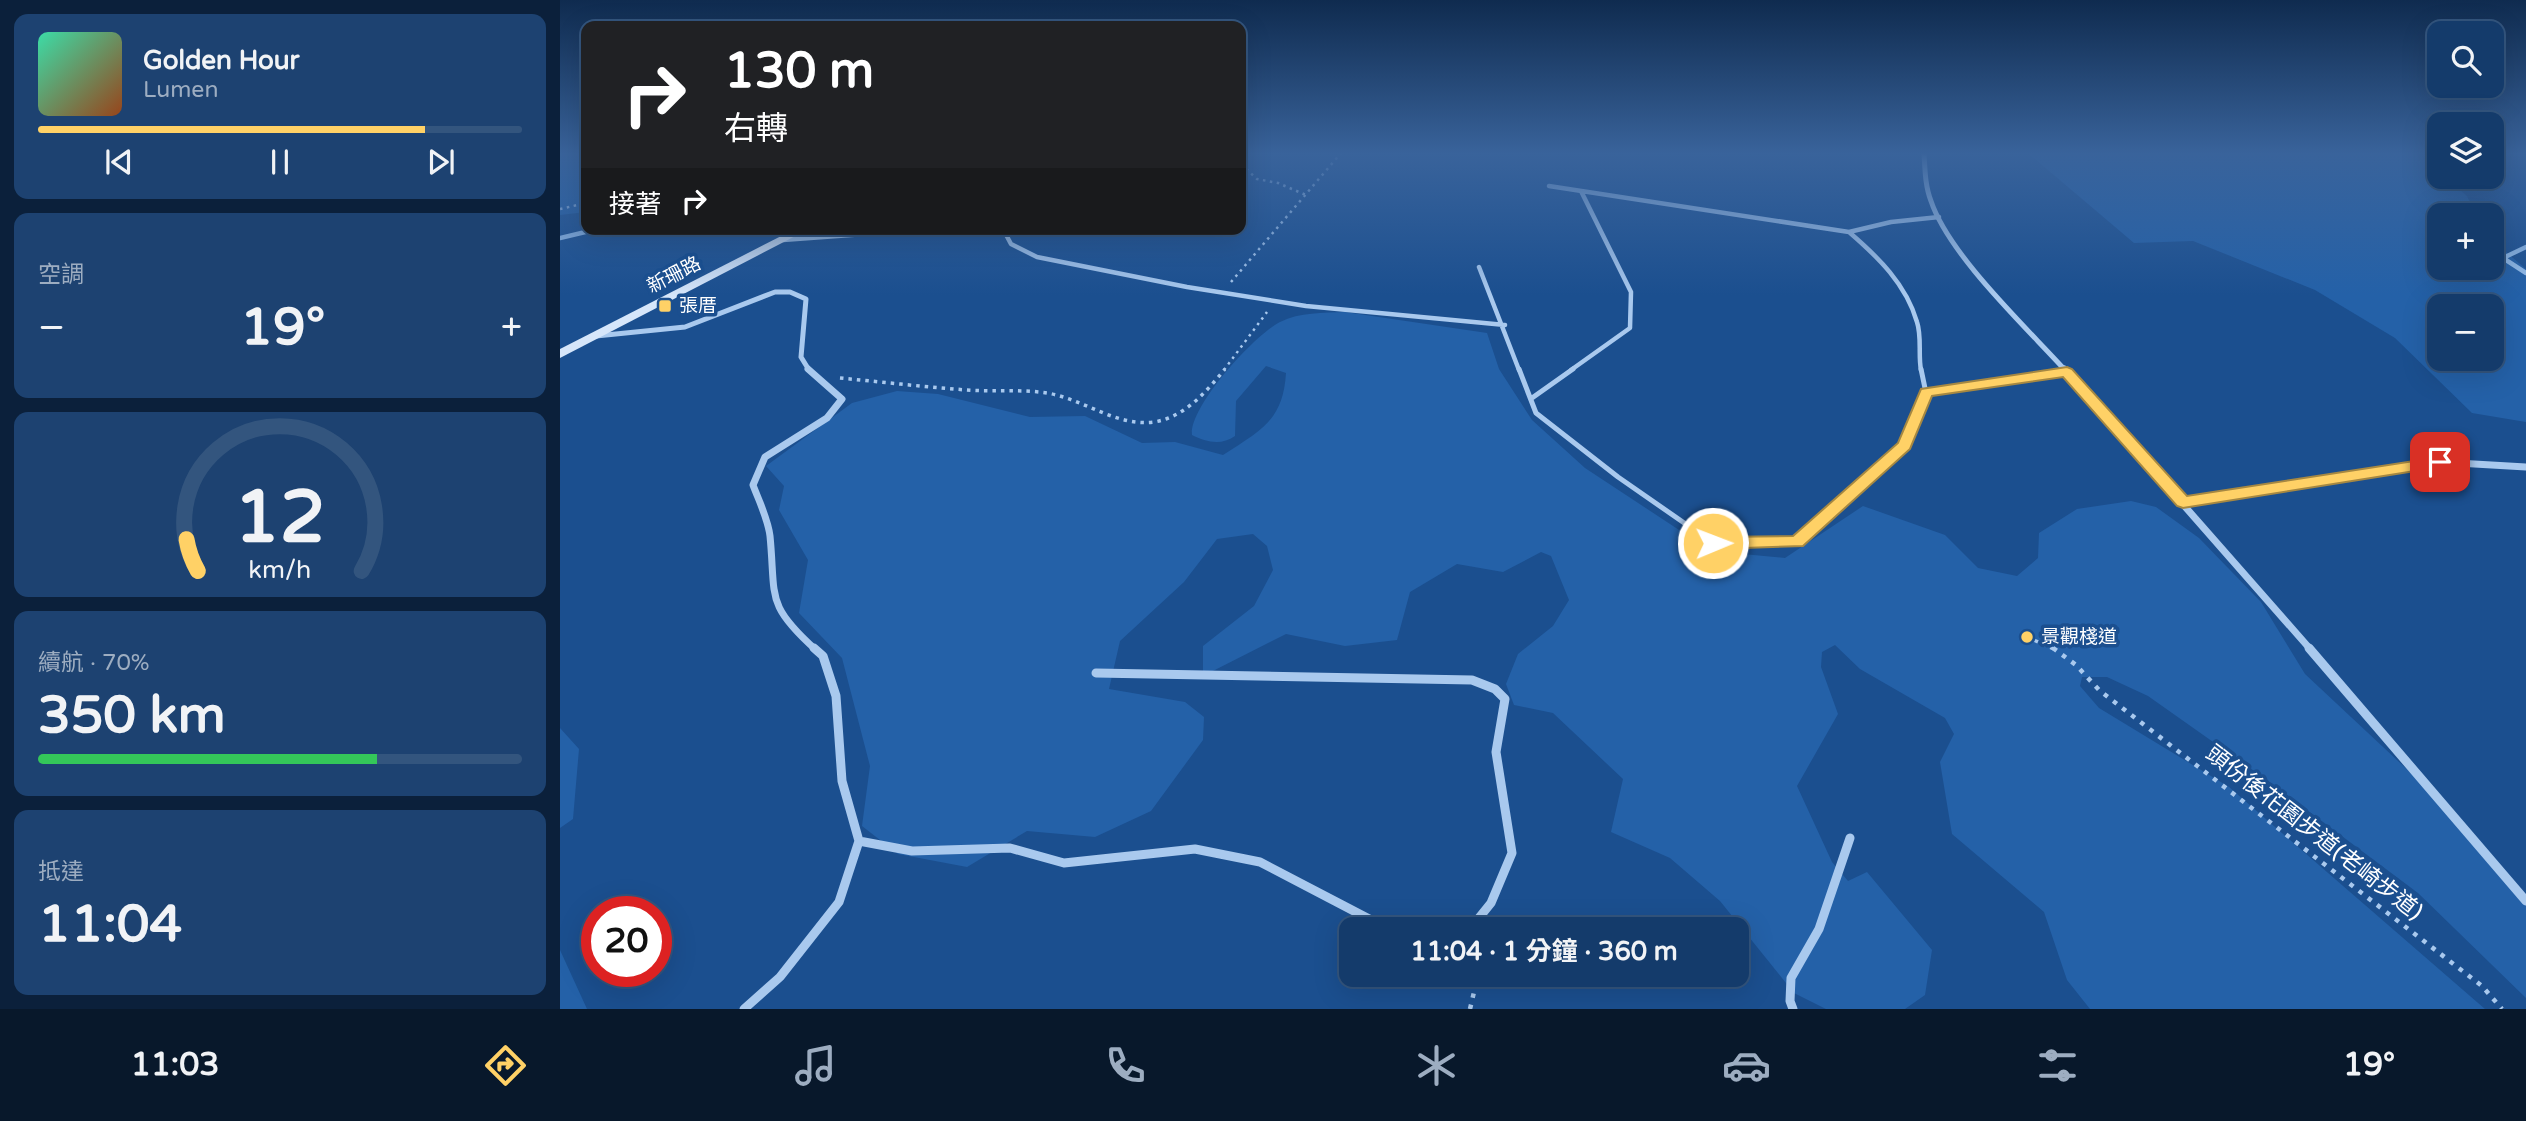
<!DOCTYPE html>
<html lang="zh-TW">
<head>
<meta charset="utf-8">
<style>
	:root { --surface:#143b6b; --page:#1d4271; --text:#f1f3f6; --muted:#9dadc1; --line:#33557e; --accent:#ffd166 }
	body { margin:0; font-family:"Varela Round","Noto Sans TC",sans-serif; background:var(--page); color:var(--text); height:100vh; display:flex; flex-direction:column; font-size:26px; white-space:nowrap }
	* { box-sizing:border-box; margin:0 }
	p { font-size:23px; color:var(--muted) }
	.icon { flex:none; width:38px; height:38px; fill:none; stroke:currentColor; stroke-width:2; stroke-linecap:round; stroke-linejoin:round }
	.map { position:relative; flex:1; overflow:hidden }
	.side { display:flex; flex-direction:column; gap:14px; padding:14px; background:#0b203b; width:560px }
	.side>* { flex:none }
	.banner { position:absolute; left:21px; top:21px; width:665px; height:214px; border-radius:14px; box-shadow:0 7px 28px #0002,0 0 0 2px var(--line); background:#202124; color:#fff; overflow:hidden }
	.fabs { position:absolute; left:1867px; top:21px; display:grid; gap:14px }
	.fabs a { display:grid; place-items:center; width:77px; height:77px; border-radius:14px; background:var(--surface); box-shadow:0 7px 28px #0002,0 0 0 2px var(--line); font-size:35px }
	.speed { position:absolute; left:21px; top:896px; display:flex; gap:14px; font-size:35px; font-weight:700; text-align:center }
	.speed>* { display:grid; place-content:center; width:91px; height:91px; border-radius:50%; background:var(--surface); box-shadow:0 7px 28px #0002,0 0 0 2px var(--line); line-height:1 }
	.speed .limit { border:10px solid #d22; background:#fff; color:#111 }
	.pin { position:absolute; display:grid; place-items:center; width:60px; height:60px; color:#fff; margin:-30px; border-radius:14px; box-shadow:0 4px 10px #0006 }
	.me { position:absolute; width:77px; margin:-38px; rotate:89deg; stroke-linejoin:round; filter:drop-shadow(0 0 5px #0008) }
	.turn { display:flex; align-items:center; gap:24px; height:147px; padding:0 28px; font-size:32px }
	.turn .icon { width:91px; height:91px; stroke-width:2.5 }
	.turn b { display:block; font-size:49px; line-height:60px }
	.then { display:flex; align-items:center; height:66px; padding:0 28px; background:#0003; gap:14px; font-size:26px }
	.big { font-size:52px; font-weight:700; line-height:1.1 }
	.side .tile { flex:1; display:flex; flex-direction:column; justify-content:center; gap:10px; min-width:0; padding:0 24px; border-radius:14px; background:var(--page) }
	.side .dial { align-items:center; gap:0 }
	.dial svg { height:182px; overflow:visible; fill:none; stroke:var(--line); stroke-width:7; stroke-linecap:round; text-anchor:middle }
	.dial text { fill:var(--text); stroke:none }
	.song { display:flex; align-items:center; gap:21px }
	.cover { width:84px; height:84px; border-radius:10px; background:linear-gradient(135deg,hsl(160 70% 55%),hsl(20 70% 35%)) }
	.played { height:7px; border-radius:4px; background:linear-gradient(90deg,var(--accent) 80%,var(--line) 80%) }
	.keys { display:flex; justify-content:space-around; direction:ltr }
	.heat { display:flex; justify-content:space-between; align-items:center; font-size:38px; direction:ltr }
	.charge { height:10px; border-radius:5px; background:linear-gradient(90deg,#34c759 70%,var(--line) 0) }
	.trip { position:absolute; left:779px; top:917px; width:410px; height:70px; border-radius:14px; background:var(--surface); box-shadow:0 7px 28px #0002,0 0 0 2px var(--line); font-weight:700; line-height:70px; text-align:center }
	.tab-bar { display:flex; height:112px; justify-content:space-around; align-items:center; background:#08182b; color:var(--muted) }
	.tab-bar .icon { width:49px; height:49px }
	.tab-bar .selected { color:var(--accent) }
	.tab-bar b { font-size:32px; color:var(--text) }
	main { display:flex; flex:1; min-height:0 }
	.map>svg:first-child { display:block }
	.green { fill:#2461a8; fill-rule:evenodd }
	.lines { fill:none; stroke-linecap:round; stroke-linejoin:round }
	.stream { stroke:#9cc4f0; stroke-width:4.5 }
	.path-far2 { stroke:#a9c9ee; stroke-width:2.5; stroke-dasharray:2.5 4.5; stroke-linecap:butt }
	.path-far1 { stroke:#a9c9ee; stroke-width:3.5; stroke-dasharray:3.5 5; stroke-linecap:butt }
	.path { stroke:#a9c9ee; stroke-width:4.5; stroke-dasharray:4.5 7; stroke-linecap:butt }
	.lane-far1 { stroke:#a9c9ee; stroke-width:4.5 }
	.lane { stroke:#a9c9ee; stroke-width:5 }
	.street-far2 { stroke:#a9c9ee; stroke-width:5 }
	.street-far1 { stroke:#a9c9ee; stroke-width:7 }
	.street { stroke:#a9c9ee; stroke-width:9 }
	.secondary { fill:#d6e6fa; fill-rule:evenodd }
	.route { fill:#ffd166; stroke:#a68842; stroke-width:2 }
	.poi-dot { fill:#ffd166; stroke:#1b4f8f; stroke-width:2.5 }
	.labels { text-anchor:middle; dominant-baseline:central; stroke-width:7; stroke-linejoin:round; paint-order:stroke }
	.street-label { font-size:19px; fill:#fff; stroke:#1b4f8f }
	.poi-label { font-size:19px; fill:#fff; stroke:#1b4f8f; text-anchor:start }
	.near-street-label { font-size:23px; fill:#fff; stroke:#1b4f8f }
</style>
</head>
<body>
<main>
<section class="side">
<div class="tile">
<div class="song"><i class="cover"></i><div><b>Golden Hour</b><p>Lumen</p></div></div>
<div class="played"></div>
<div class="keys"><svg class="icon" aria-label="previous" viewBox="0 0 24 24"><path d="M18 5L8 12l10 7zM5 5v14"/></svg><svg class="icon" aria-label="pause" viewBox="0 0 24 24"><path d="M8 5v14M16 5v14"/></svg><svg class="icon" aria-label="next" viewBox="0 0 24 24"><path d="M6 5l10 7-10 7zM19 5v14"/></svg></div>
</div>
<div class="tile"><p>空調</p>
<div class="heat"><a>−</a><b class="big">19°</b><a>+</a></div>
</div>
<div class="tile dial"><svg viewBox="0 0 100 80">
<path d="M14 69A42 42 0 1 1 86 69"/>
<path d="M14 69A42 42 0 0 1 9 55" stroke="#ffd166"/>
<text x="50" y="56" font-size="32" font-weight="700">12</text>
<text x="50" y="72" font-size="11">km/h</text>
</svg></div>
<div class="tile"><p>續航 · 70%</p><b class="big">350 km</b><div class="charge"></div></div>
<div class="tile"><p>抵達</p><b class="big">11:04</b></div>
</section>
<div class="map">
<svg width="1966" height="1009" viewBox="0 0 1966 1009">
	<rect width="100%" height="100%" fill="#1b4f8f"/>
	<path class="green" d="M0,153H26V212L0,215Z
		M1468,153H1857L1879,172L1880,177H1885L1907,196L1916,215H1880V268H1932V240L1966,269V422L1912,413L1835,338L1755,290L1633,241L1574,243ZM1880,306H1932V359H1880Z
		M785,312L927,333L939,369L972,420L1025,468L1151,551L1225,558L1303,506L1385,535L1418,568L1457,576L1478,558L1479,533L1517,509L1571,501L1596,507L1639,538L1701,602L1745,674L1869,790L1966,903V998L1858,893L1707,780L1588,696L1547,677H1522L1520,686L1539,708L1669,787L1925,1009H1530L1507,980L1484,912L1392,834L1380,762L1394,734L1385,718L1300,669L1275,645L1262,652L1261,667L1278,714L1237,786L1272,862L1288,881L1307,872L1372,950L1365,995L1345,1009H1266L1234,993L1160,901L1110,858L1051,832L1063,779L993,713L954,705L946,684L958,654L993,626L1009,600L991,556L981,552L943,572L897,564L850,592L837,640L785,646L726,634L643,676V646L694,606L713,570L707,546L693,534L657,539L624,582L560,641L549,689L625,702L644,717L643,740L591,811L535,837L467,831L407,867L338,854L302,826L310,766L282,658L239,613L248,560L219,510L224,486L206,466L292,403L337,391L378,394L470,417L525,416L582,443L615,442L663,455C701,430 723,421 726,373L706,366L676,401L675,436C661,446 646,442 632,435C629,407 694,335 720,322C740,312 763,313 785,312Z
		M0,728L19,749L13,819L0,828Z
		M0,950L27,1009H0Z"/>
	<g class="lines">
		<path class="stream" d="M0,238L38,229
			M1966,247L1943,258L1966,273"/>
		<path class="path-far2" d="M681,164L697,179L718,183L746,195
			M0,209L26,203
			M671,282L781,153
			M664,370L707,312"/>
		<path class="path-far1" d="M280,378C322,382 365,387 407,390C434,392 461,389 487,393C524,399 556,427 594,422C625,417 646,392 665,369
			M1467,637L1496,650"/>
		<path class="path" d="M1493,648L1516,665L1539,690L1922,986L1942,1009
			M910,1009L918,975"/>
		<path class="lane-far1" d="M989,186L1289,232
			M443,229L451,244L477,257L627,287L746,306L945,325
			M223,240L373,229
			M919,267L959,370
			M1011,370L1070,328L1071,292L1021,191
			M1361,370C1358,355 1362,337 1357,322C1346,284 1318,257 1289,232L1331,222L1379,217"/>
		<path class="lane" d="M959,369L976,413L1058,477L1153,543L1237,542L1344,446L1366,393L1361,369
			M1366,393L1507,372
			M972,398L1013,369"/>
		<path class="street-far2" d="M1364,153C1365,169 1365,186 1371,201C1389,255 1466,327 1505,370
			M36,336L125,327L215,292H230L246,299L241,357L249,370"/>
		<path class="street-far1" d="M248,369L282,399L267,418L205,457L193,485C199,501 208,519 210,536C216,598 205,604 256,650
			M1504,369L1751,650
			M1623,502L1880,462L1966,467"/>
		<path class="street" d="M1749,648L1966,901
			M299,841L352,851L450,848L504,863L635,849L700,862L813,921L910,929L931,903L952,853L936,752L945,699L935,689L912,680L536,673
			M184,1009L220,977L279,902L299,841L282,781L276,696L263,656L254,648
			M1233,1009L1230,1001L1231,978L1259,929L1290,838"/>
		<path class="secondary" d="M235,229H249L0,358V349Z"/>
	</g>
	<linearGradient id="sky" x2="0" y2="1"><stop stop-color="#0f2b4f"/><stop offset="0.52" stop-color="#39639b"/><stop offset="1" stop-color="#39639b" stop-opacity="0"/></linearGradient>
	<rect width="1966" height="295" fill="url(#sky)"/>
	<path class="route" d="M1507,367L1512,369L1627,496L1880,457L1888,462L1880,467L1623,508L1617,506L1503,377L1372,396L1350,449L1243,546L1153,549L1144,543L1153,537L1233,536L1338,443L1361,389Z"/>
	<g class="poi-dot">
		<rect x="98" y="299" width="14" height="14" rx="3.5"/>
		<circle cx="1467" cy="637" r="7"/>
	</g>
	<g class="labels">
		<g class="street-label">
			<text transform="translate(114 275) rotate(-27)">新珊路</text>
		</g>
		<g class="poi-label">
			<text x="119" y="306">張厝</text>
			<text x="1481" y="637">景觀棧道</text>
		</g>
		<g class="near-street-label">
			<text transform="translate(1754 833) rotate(38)">頭份後花園步道(老崎步道)</text>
		</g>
	</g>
</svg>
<div class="fabs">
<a><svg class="icon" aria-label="search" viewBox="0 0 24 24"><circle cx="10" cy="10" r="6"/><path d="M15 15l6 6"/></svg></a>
<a><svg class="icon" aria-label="layers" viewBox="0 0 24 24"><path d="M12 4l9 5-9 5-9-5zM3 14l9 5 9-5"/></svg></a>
<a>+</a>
<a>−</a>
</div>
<div class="speed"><div class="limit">20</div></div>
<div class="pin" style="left:1880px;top:462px;background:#d93025"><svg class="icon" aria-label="arrive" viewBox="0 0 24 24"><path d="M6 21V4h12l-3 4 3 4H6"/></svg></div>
<svg class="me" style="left:1153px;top:543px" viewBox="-20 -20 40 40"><circle r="17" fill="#ffd166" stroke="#fff" stroke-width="3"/><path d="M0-11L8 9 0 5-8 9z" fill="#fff"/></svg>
<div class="trip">11:04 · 1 分鐘 · 360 m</div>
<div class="banner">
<div class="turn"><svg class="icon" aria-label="right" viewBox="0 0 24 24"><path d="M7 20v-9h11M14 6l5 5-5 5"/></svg><div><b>130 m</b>右轉</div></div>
<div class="then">接著<svg class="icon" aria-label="right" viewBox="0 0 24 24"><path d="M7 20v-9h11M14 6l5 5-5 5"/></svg></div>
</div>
</div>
</main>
<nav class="tab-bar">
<b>11:03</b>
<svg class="icon selected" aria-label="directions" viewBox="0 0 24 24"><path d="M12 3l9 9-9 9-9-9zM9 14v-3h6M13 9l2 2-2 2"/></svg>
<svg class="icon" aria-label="music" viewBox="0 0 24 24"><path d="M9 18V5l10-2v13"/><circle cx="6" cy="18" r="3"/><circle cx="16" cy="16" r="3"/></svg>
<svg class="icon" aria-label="phone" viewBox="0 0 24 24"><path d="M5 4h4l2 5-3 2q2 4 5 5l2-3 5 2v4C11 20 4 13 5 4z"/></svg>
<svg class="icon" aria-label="climate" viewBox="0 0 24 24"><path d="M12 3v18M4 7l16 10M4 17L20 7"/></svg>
<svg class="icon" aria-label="car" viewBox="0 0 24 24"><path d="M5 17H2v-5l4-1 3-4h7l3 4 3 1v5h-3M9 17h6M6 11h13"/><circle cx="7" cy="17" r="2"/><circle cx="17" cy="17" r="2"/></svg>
<svg class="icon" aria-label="filters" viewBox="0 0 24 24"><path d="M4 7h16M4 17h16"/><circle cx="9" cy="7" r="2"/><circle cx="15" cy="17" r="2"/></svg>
<b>19°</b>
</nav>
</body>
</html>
